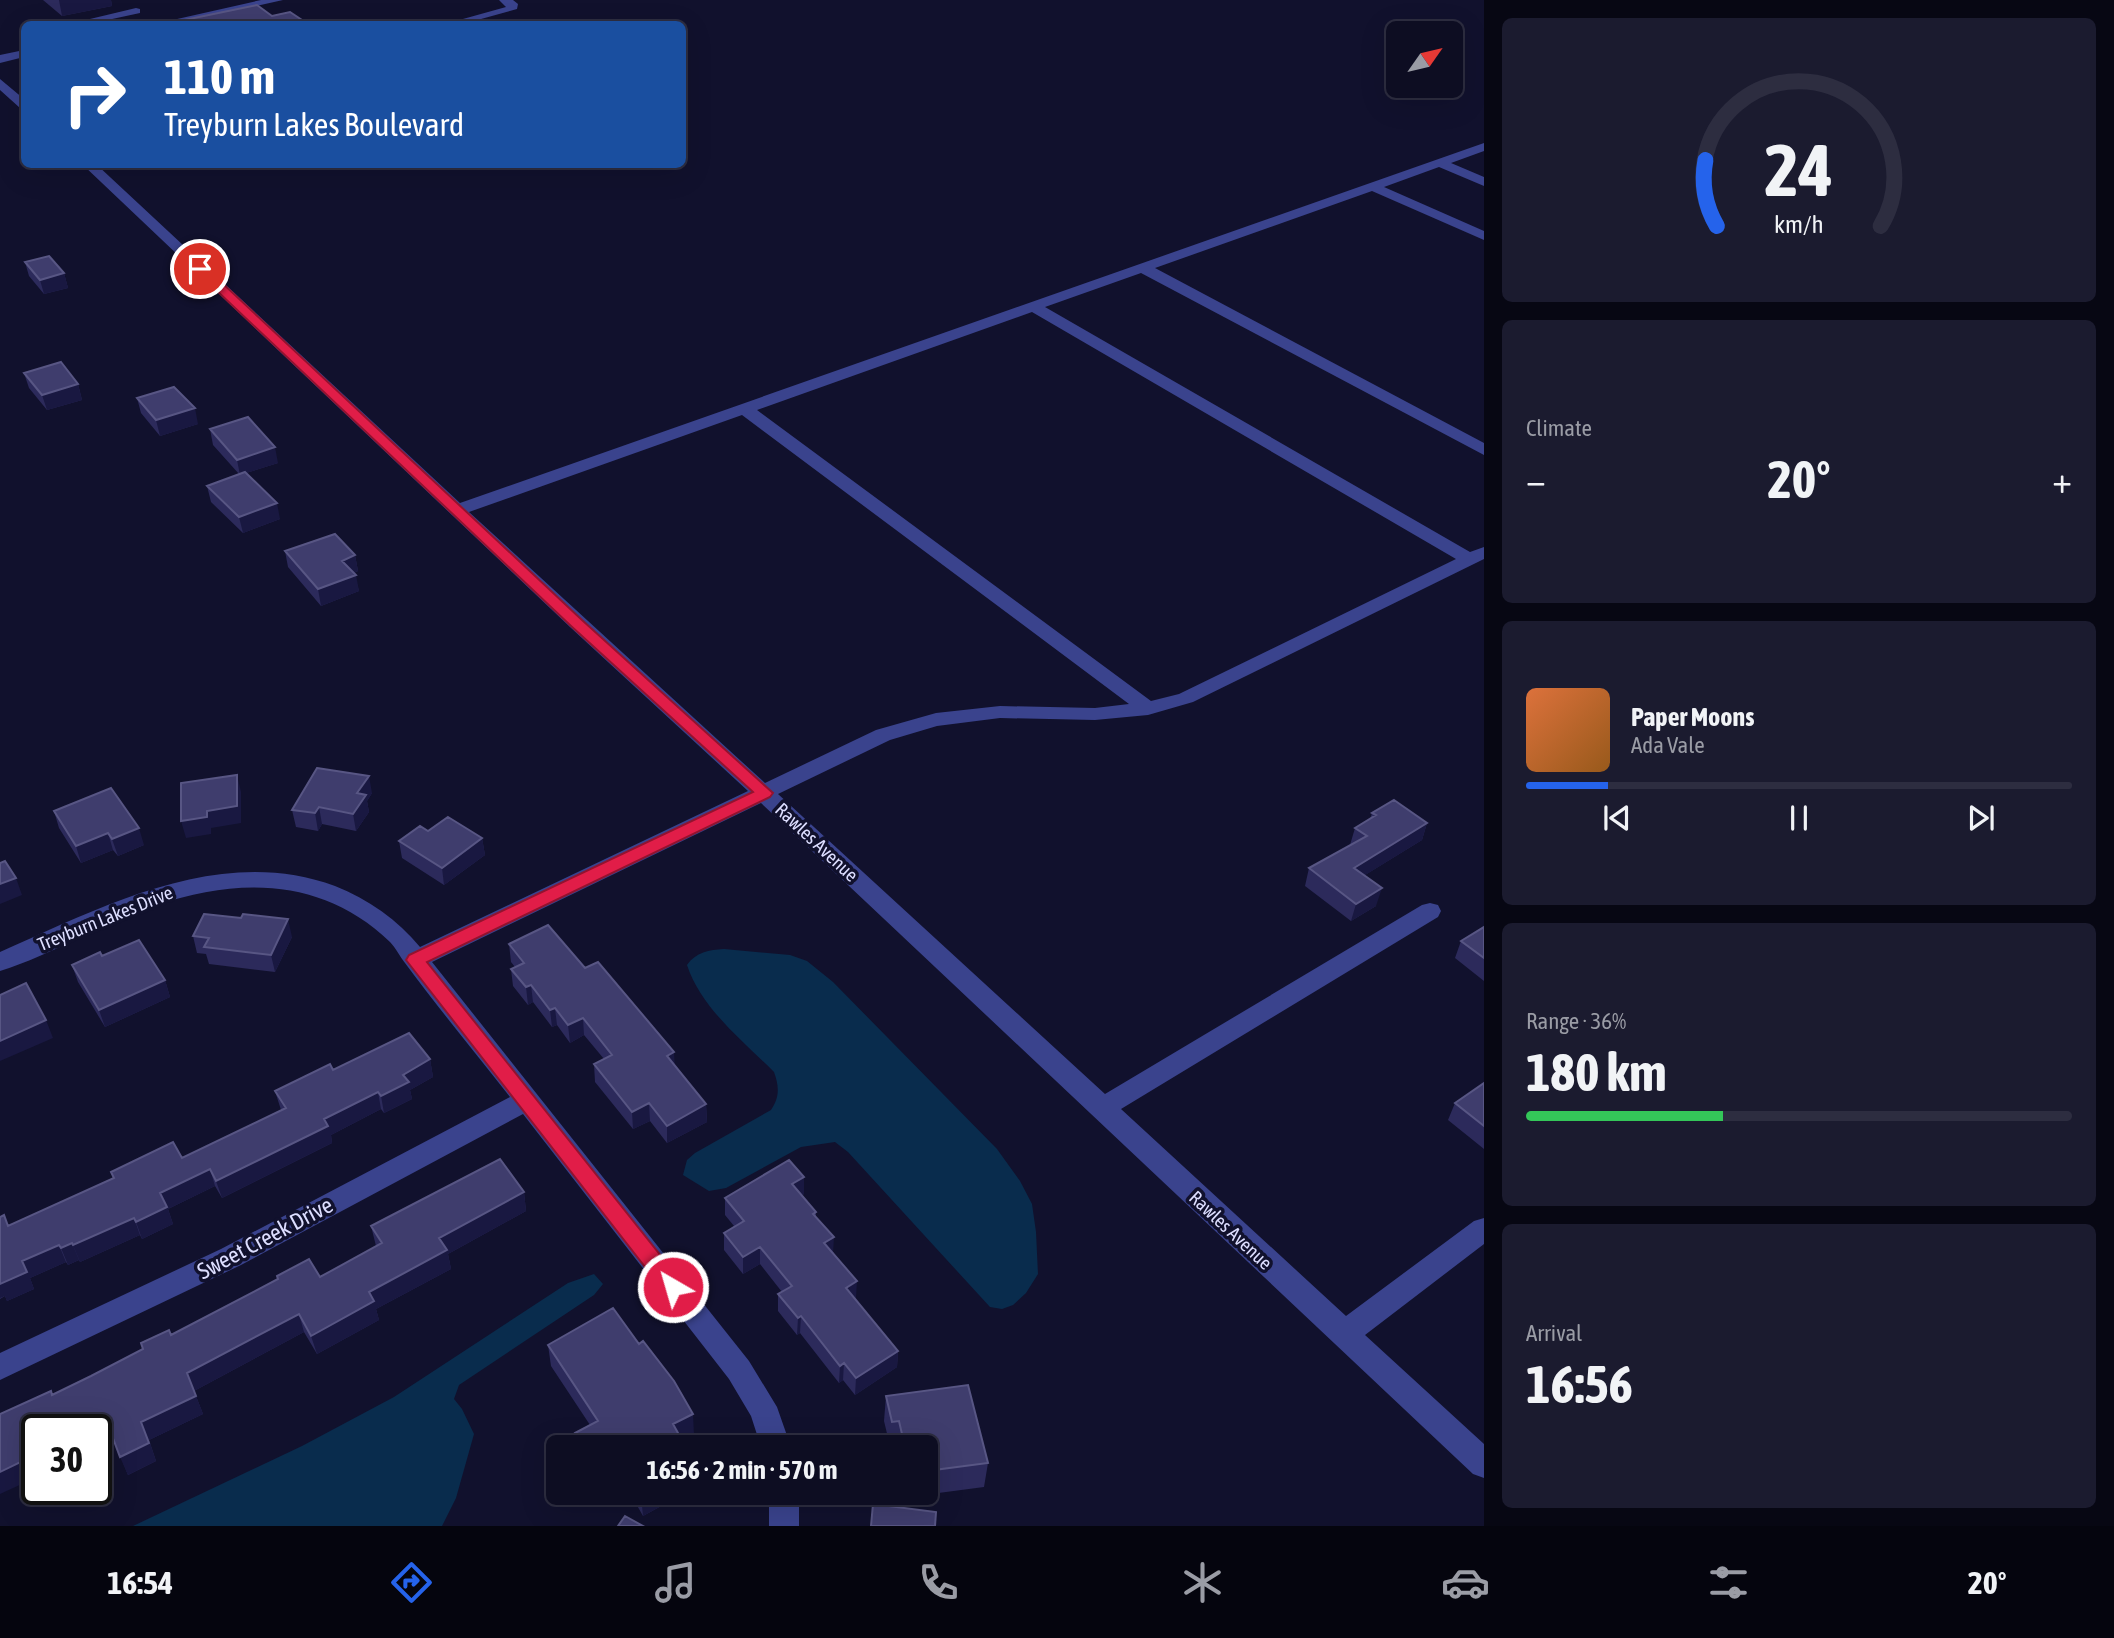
<!DOCTYPE html>
<html lang="en">
<head>
<meta charset="utf-8">
<style>
	:root { --surface:#0d0d22; --page:#1b1b2f; --text:#f1f3f6; --muted:#9a9ca5; --line:#2d2d40; --accent:#2563eb }
	body { margin:0; font-family:"Asap Condensed",sans-serif; background:var(--page); color:var(--text); height:100vh; display:flex; flex-direction:column; font-size:26px; white-space:nowrap }
	* { box-sizing:border-box; margin:0 }
	p { font-size:23px; color:var(--muted) }
	.icon { flex:none; width:38px; height:38px; fill:none; stroke:currentColor; stroke-width:2; stroke-linecap:round; stroke-linejoin:round }
	.map { position:relative; flex:1; overflow:hidden }
	.drawer { display:flex; flex-direction:column; gap:18px; padding:18px; background:#070713; width:630px }
	.drawer>* { flex:none }
	.banner { position:absolute; left:21px; top:21px; width:665px; height:147px; border-radius:10px; box-shadow:0 7px 28px #0002,0 0 0 2px var(--line); background:#1a4fa0; color:#fff; overflow:hidden }
	.needle { width:46px; rotate:56deg }
	.fabs { position:absolute; left:1386px; top:21px; display:grid; gap:14px }
	.fabs a { display:grid; place-items:center; width:77px; height:77px; border-radius:10px; background:var(--surface); box-shadow:0 7px 28px #0002,0 0 0 2px var(--line); font-size:35px }
	.speed { position:absolute; left:21px; top:1414px; display:flex; gap:14px; font-size:35px; font-weight:700; text-align:center }
	.speed>* { display:grid; place-content:center; width:91px; height:91px; border-radius:50%; background:var(--surface); box-shadow:0 7px 28px #0002,0 0 0 2px var(--line); line-height:1 }
	.speed .limit { border:4px solid #111; border-radius:10px; background:#fff; color:#111 }
	.pin { position:absolute; display:grid; place-items:center; width:60px; height:60px; color:#fff; margin:-30px; border:4px solid #fff; border-radius:50%; box-shadow:0 2px 7px #0007 }
	.me { position:absolute; width:77px; margin:-38px; rotate:322deg; stroke-linejoin:round; filter:drop-shadow(0 0 5px #0008) }
	.turn { display:flex; align-items:center; gap:24px; height:147px; padding:0 28px; font-size:32px }
	.turn .icon { width:91px; height:91px; stroke-width:2.5 }
	.turn b { display:block; font-size:49px; line-height:60px }
	.big { font-size:52px; font-weight:700; line-height:1.1 }
	.drawer .widget { flex:1; display:flex; flex-direction:column; justify-content:center; gap:10px; min-width:0; padding:0 24px; border-radius:10px; background:var(--page) }
	.drawer .dial { align-items:center; gap:0 }
	.dial svg { height:182px; overflow:visible; fill:none; stroke:var(--line); stroke-width:7; stroke-linecap:round; text-anchor:middle }
	.dial text { fill:var(--text); stroke:none }
	.song { display:flex; align-items:center; gap:21px }
	.cover { width:84px; height:84px; border-radius:10px; background:linear-gradient(135deg,hsl(20 70% 55%),hsl(30 70% 35%)) }
	.played { height:7px; border-radius:4px; background:linear-gradient(90deg,var(--accent) 15%,var(--line) 15%) }
	.keys { display:flex; justify-content:space-around; direction:ltr }
	.heat { display:flex; justify-content:space-between; align-items:center; font-size:38px; direction:ltr }
	.charge { height:10px; border-radius:5px; background:linear-gradient(90deg,#34c759 36%,var(--line) 0) }
	.trip { position:absolute; left:546px; top:1435px; width:392px; height:70px; border-radius:10px; background:var(--surface); box-shadow:0 7px 28px #0002,0 0 0 2px var(--line); font-weight:700; line-height:70px; text-align:center }
	.tabs { display:flex; height:112px; justify-content:space-around; align-items:center; background:#05050e; color:var(--muted) }
	.tabs .icon { width:49px; height:49px }
	.tabs .active { color:var(--accent) }
	.tabs b { font-size:32px; color:var(--text) }
	main { display:flex; flex:1; min-height:0 }
	.map>svg:first-child { display:block }
	.water { fill:#092c4d }
	.lines { fill:none; stroke-linecap:round; stroke-linejoin:round }
	.minor { fill:#3a438d; fill-rule:evenodd }
	.wall { fill:#2c2a5b }
	.shaded-wall { fill:#191841 }
	.building { fill:#3f3d6d; stroke:#585684; stroke-width:2 }
	.route { fill:#e11d48; stroke:#92132f; stroke-width:2 }
	.labels { text-anchor:middle; dominant-baseline:central; stroke-width:7; stroke-linejoin:round; paint-order:stroke }
	.street-label { font-size:19px; fill:#dddeff; stroke:#11112d }
	.near-street-label { font-size:23px; fill:#dddeff; stroke:#11112d }
</style>
</head>
<body>
<main>
<div class="map">
<svg width="1484" height="1526" viewBox="0 0 1484 1526">
	<rect width="100%" height="100%" fill="#11112d"/>
	<path class="water" d="M724,949L790,955L807,961L833,982L997,1149L1020,1181L1032,1204L1036,1232L1038,1274L1026,1293L1013,1305L1002,1309L990,1307L848,1152L835,1142L801,1147L726,1188L709,1191L683,1175L687,1160L695,1153L771,1110C780,1097 779,1086 774,1072C743,1041 701,1008 687,965C696,952 709,950 724,949Z
		M594,1274L603,1284L594,1295L459,1385L454,1399L462,1409L474,1434L456,1498L442,1526H133L302,1446L394,1397L568,1283Z"/>
	<g class="lines">
		<path class="minor" d="M261,0H283L175,24H155Z
			M499,0H513L518,4L517,9L463,24H445L506,7Z
			M136,8L140,9V13L89,24H69Z
			M24,50V57L0,63V55Z
			M0,79L24,99V109L20,108L0,90Z
			M1484,143V151L1451,163L1484,177V186L1439,167L1384,187L1484,231V240L1372,191L1155,268L1484,443V455L1141,273L1045,307L1470,552L1484,547V559L1193,702L1148,715L1095,720L1000,718L937,726L890,740L778,794L1105,1094L1422,905L1430,903L1438,905L1441,911L1438,917L1121,1109L1346,1316L1474,1221L1484,1218V1244L1365,1335L1484,1444V1478L1473,1474L761,803L432,962L749,1361L777,1407L791,1447H761L751,1416L729,1379L523,1114L241,1265L0,1380V1353L221,1249L510,1097C475,1052 438,1008 405,963C400,957 396,948 390,942C324,878 239,877 157,905C103,923 54,954 0,971V952C104,906 221,844 335,886C368,899 398,920 420,947L748,791L570,627L82,164H96L460,503ZM1032,312L1456,559L1179,694L1151,701L757,410ZM742,415L1129,704L1095,708L1000,706L936,713L876,730L765,783L469,512Z
			M769,1493H799V1526H769Z"/>
	</g>
	<path class="wall" d="M43,0H111L112,6L62,16Z
		M25,262L64,273L68,288L44,294L29,276Z
		M24,373L78,384L82,400L47,410L29,388Z
		M137,398L198,424L160,436L141,413Z
		M210,429L278,463L246,473L280,519L243,533L211,502L207,486L239,474L213,445Z
		M285,551L355,555L358,571L354,573L359,591L321,606L288,567Z
		M372,793L367,801L369,812L356,831L322,824L318,831L296,827L292,810Z
		M54,811L144,845L118,856L113,850L81,863L59,828Z
		M1372,813L1427,823L1422,840L1365,875L1376,906L1351,921L1305,886L1309,868L1350,845L1355,828L1370,819Z
		M482,838L485,855L444,885L402,858L399,841Z
		M1484,927V981L1455,958L1461,941Z
		M193,936L292,937L275,972L209,964L206,954L197,953Z
		M509,944L585,968L675,1066L706,1104L707,1122L667,1143L650,1121L633,1129L595,1082L594,1064L604,1059L584,1035L570,1043L557,1025L552,1027L533,1002L528,1005L513,986L511,969L515,967L511,962Z
		M102,956L165,980L170,997L105,1027L78,982L72,965Z
		M430,1059L433,1077L410,1090L412,1099L384,1113L381,1109L331,1135L332,1143L222,1198L215,1186L168,1209L173,1224L142,1239L140,1235L80,1262L79,1260L68,1265L66,1262L30,1278L34,1289L7,1301L5,1296L0,1299V1217L8,1226L113,1178L111,1172L182,1158L281,1110L275,1091L333,1070Z
		M1484,1083V1149L1448,1120L1455,1103Z
		M524,1192L526,1211L448,1254L451,1269L376,1309L379,1320L317,1354L304,1332L194,1391L203,1414L149,1440L156,1461L128,1475L114,1440L96,1449V1430L53,1395L91,1376L278,1280L277,1276L320,1277L376,1246L371,1226Z
		M804,1194L802,1195L816,1212V1218L856,1298L855,1299L898,1351L897,1367L855,1395L843,1380L839,1383L800,1333L797,1335L778,1311V1294L782,1292L760,1264L743,1274L724,1250V1233L734,1226L725,1215V1198Z
		M548,1345L694,1435L678,1443L681,1447H577L575,1433L590,1425L551,1366Z
		M886,1396L988,1463L984,1487L908,1497L907,1493H926V1447H897V1446H890L884,1421Z
		M630,1493H685L643,1516Z"/>
	<path class="shaded-wall" d="M59,0H111L112,6L62,16Z
		M64,273L68,288L44,294L40,280Z
		M78,384L82,400L47,410L42,395Z
		M195,408L198,424L160,436L156,420Z
		M275,447L278,463L240,475L237,460Z
		M277,503L280,519L243,533L239,517Z
		M355,555L358,571L345,577L342,561Z
		M356,575L359,591L321,606L318,589Z
		M237,775L241,792V823L211,828V834L186,838L181,821L207,811Z
		M369,776L372,793L367,801L369,812L356,831L353,814L357,793Z
		M319,807L322,824L318,831L315,813Z
		M1427,823L1422,840L1349,885L1354,868Z
		M139,828L144,845L118,856L112,839Z
		M108,833L113,850L81,863L76,846Z
		M482,838L485,855L444,885L442,868Z
		M16,878L22,895L0,904V884Z
		M1382,888L1376,906L1351,921L1356,904Z
		M288,919L292,937L275,972L271,955Z
		M165,980L170,997L105,1027L99,1010Z
		M531,985L533,1002L528,1005L526,987Z
		M555,1008L557,1025L552,1027L550,1010Z
		M583,1018L584,1035L570,1043L568,1025Z
		M46,1020L53,1038L0,1061V1041Z
		M674,1052L675,1069L667,1056Z
		M430,1059L433,1077L410,1090L412,1099L384,1113L381,1096L403,1075Z
		M378,1092L381,1109L331,1135L332,1143L222,1198L216,1181L324,1119Z
		M649,1103L650,1121L633,1129L632,1112Z
		M706,1104L707,1122L667,1143V1126Z
		M210,1169L215,1186L168,1209L173,1224L142,1239L136,1222L160,1193Z
		M804,1177V1194L791,1201L792,1184Z
		M524,1192L526,1211L448,1254L451,1269L376,1309L379,1320L317,1354L311,1336L439,1238Z
		M134,1218L140,1235L80,1262L73,1245Z
		M834,1237L833,1254L824,1243Z
		M72,1243L79,1260L68,1265L61,1248Z
		M59,1245L66,1262L30,1278L34,1289L7,1301L5,1296L0,1298V1284L22,1261Z
		M760,1247V1264L743,1274V1257Z
		M857,1281L856,1298L845,1305L846,1288Z
		M299,1314L304,1332L194,1391L187,1373Z
		M801,1316L800,1333L797,1335L798,1318Z
		M898,1351L897,1367L855,1395L856,1378Z
		M844,1363L843,1380L839,1383L840,1366Z
		M196,1396L203,1414L149,1440L156,1461L128,1475L120,1457L141,1422Z
		M693,1414L694,1435L678,1443L674,1447L673,1424Z
		M107,1422L115,1440L96,1449V1430H90Z
		M37,1454V1477L0,1494V1472Z
		M646,1493H685L643,1516L641,1495Z"/>
	<path class="building" d="M257,5L272,16L290,12L308,24H165Z
		M49,256L64,273L40,280L25,262Z
		M61,362L78,384L42,395L24,373Z
		M174,387L195,408L156,420L137,398Z
		M248,417L275,447L237,460L210,429Z
		M245,472L277,503L239,517L207,486Z
		M335,534L355,555L342,561L356,575L318,589L285,551Z
		M317,768L369,776L357,793L366,795L353,814L319,807L315,813L292,810Z
		M237,775V806L207,811V817L181,821V783Z
		M111,788L139,828L112,839L108,833L76,846L54,811Z
		M1394,800L1427,823L1354,868L1382,888L1356,904L1309,868L1367,836L1355,828L1376,815L1372,813Z
		M448,817L482,838L442,868L399,841L420,826L428,831Z
		M5,861L16,878L0,884V863Z
		M204,914L241,918L243,914L288,919L271,955L204,947L209,938L193,936Z
		M548,925L585,968L598,962L674,1052L667,1056L706,1104L667,1126L649,1103L632,1112L594,1064L612,1055L583,1018L568,1025L555,1008L550,1010L531,985L526,987L511,969L524,963L509,944Z
		M1484,927V958L1461,941Z
		M139,940L165,980L99,1010L72,965L100,952L102,956Z
		M26,983L46,1020L0,1041V995Z
		M409,1033L430,1059L403,1075L409,1082L381,1096L378,1092L324,1119L328,1126L216,1181L210,1169L160,1193L167,1207L136,1222L134,1218L73,1245L72,1243L61,1248L59,1245L22,1261L27,1272L0,1284V1217L4,1215L8,1226L114,1178L111,1172L173,1142L182,1158L286,1108L275,1091L330,1064L333,1070Z
		M1484,1083V1126L1455,1103Z
		M500,1159L524,1192L439,1238L447,1250L369,1292L374,1301L311,1336L299,1314L187,1373L196,1396L141,1422L149,1443L120,1457L107,1422L90,1430H37V1454L0,1472V1414L51,1391L52,1395L91,1376L143,1349L141,1343L169,1330L171,1335L278,1279L277,1276L309,1259L320,1277L382,1243L371,1226Z
		M789,1160L804,1177L792,1184L816,1212L813,1214L834,1237L824,1243L857,1281L846,1288L898,1351L856,1378L844,1363L840,1366L801,1316L798,1318L778,1294L792,1286L760,1247L743,1257L724,1233L744,1221L725,1198Z
		M613,1308L639,1344L643,1341L674,1381L693,1414L673,1424L678,1433L674,1436L681,1447H614L613,1446L611,1447H583L575,1433L598,1421L548,1345Z
		M968,1385L988,1463L926,1471V1447H905L899,1421L892,1422L886,1396Z
		M873,1504L936,1512L935,1526H871Z
		M625,1516L643,1526H618Z"/>
	<path class="route" d="M196,266H204L582,620L773,793L770,797L427,962L681,1281L684,1287L681,1294L673,1296L666,1294L406,960L409,955L753,792L571,626L196,271Z"/>
	<g class="labels">
		<g class="street-label">
			<text transform="translate(817 842) rotate(43)">Rawles Avenue</text>
			<text transform="translate(105 918) rotate(-22)">Treyburn Lakes Drive</text>
			<text transform="translate(1231 1230) rotate(43)">Rawles Avenue</text>
		</g>
		<g class="near-street-label">
			<text transform="translate(265 1238) rotate(-28)">Sweet Creek Drive</text>
		</g>
	</g>
</svg>
<div class="fabs">
<a><svg class="needle" viewBox="-14 -14 28 28"><path d="M0-13l5 13h-10z" fill="#e53935"/><path d="M0 13l5-13h-10z" fill="#9a9ca5"/></svg></a>
</div>
<div class="speed"><div class="limit">30</div></div>
<div class="pin" style="left:200px;top:269px;background:#d93025"><svg class="icon" aria-label="arrive" viewBox="0 0 24 24"><path d="M6 21V4h12l-3 4 3 4H6"/></svg></div>
<svg class="me" style="left:673px;top:1287px" viewBox="-20 -20 40 40"><circle r="17" fill="#e11d48" stroke="#fff" stroke-width="3"/><path d="M0-11L8 9 0 5-8 9z" fill="#fff"/></svg>
<div class="trip">16:56 · 2 min · 570 m</div>
<div class="banner">
<div class="turn"><svg class="icon" aria-label="right" viewBox="0 0 24 24"><path d="M7 20v-9h11M14 6l5 5-5 5"/></svg><div><b>110 m</b>Treyburn Lakes Boulevard</div></div>
</div>
</div>
<section class="drawer">
<div class="widget dial"><svg viewBox="0 0 100 80">
<path d="M14 69A42 42 0 1 1 86 69"/>
<path d="M14 69A42 42 0 0 1 9 40" stroke="#2563eb"/>
<text x="50" y="56" font-size="32" font-weight="700">24</text>
<text x="50" y="72" font-size="11">km/h</text>
</svg></div>
<div class="widget"><p>Climate</p>
<div class="heat"><a>−</a><b class="big">20°</b><a>+</a></div>
</div>
<div class="widget">
<div class="song"><i class="cover"></i><div><b>Paper Moons</b><p>Ada Vale</p></div></div>
<div class="played"></div>
<div class="keys"><svg class="icon" aria-label="previous" viewBox="0 0 24 24"><path d="M18 5L8 12l10 7zM5 5v14"/></svg><svg class="icon" aria-label="pause" viewBox="0 0 24 24"><path d="M8 5v14M16 5v14"/></svg><svg class="icon" aria-label="next" viewBox="0 0 24 24"><path d="M6 5l10 7-10 7zM19 5v14"/></svg></div>
</div>
<div class="widget"><p>Range · 36%</p><b class="big">180 km</b><div class="charge"></div></div>
<div class="widget"><p>Arrival</p><b class="big">16:56</b></div>
</section>
</main>
<nav class="tabs">
<b>16:54</b>
<svg class="icon active" aria-label="directions" viewBox="0 0 24 24"><path d="M12 3l9 9-9 9-9-9zM9 14v-3h6M13 9l2 2-2 2"/></svg>
<svg class="icon" aria-label="music" viewBox="0 0 24 24"><path d="M9 18V5l10-2v13"/><circle cx="6" cy="18" r="3"/><circle cx="16" cy="16" r="3"/></svg>
<svg class="icon" aria-label="phone" viewBox="0 0 24 24"><path d="M5 4h4l2 5-3 2q2 4 5 5l2-3 5 2v4C11 20 4 13 5 4z"/></svg>
<svg class="icon" aria-label="climate" viewBox="0 0 24 24"><path d="M12 3v18M4 7l16 10M4 17L20 7"/></svg>
<svg class="icon" aria-label="car" viewBox="0 0 24 24"><path d="M5 17H2v-5l4-1 3-4h7l3 4 3 1v5h-3M9 17h6M6 11h13"/><circle cx="7" cy="17" r="2"/><circle cx="17" cy="17" r="2"/></svg>
<svg class="icon" aria-label="filters" viewBox="0 0 24 24"><path d="M4 7h16M4 17h16"/><circle cx="9" cy="7" r="2"/><circle cx="15" cy="17" r="2"/></svg>
<b>20°</b>
</nav>
</body>
</html>
